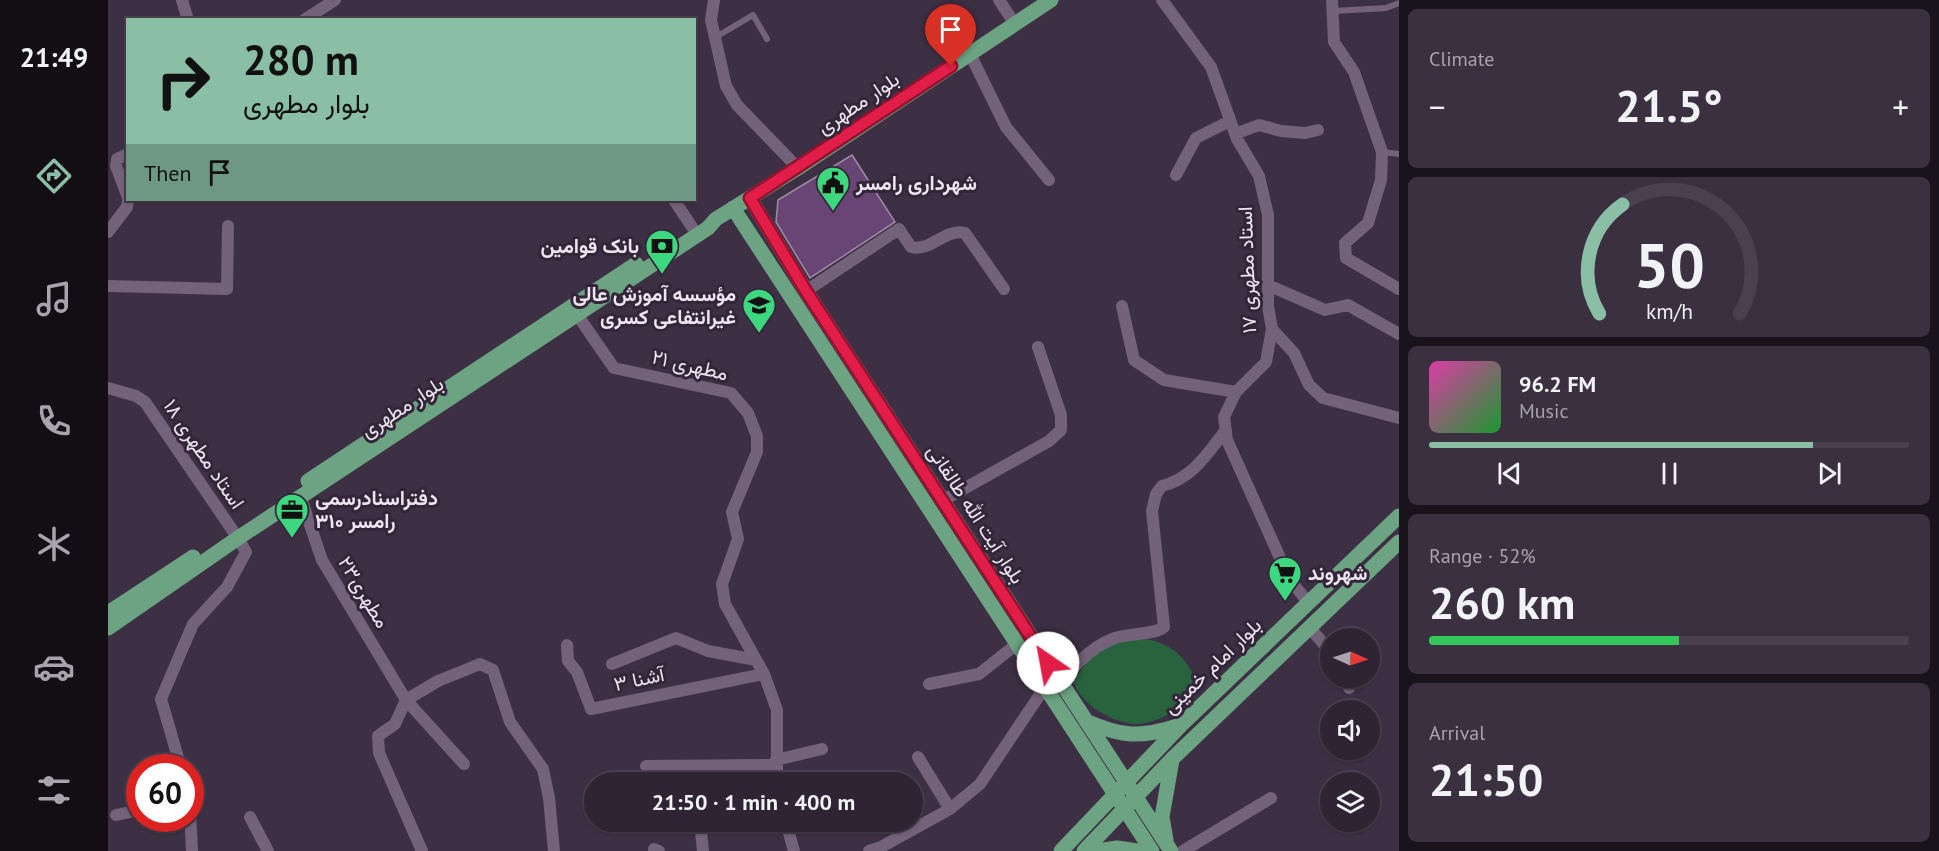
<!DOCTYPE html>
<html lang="en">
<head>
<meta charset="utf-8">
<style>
	:root { --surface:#2e2433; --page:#3a303f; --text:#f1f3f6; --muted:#a7a4ac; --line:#49414e; --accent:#8abfa5 }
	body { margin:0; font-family:"PT Sans",Vazirmatn,sans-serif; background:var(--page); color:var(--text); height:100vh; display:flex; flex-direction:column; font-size:22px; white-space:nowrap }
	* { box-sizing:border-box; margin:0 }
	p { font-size:20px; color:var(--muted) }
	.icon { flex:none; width:33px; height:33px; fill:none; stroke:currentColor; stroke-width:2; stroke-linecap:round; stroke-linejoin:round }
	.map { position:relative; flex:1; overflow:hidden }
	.panel { display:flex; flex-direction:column; gap:9px; padding:9px; background:#19141c; width:540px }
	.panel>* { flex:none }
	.hud { position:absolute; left:18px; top:18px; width:570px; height:183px; border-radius:0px; box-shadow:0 2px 4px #0004,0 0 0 2px var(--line); background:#8abfa5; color:#111; overflow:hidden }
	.needle { width:39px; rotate:93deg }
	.controls { position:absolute; left:1212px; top:628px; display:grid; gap:12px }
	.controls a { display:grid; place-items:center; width:60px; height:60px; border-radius:50%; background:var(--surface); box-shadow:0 2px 4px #0004,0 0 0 2px var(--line); font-size:30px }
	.speed { position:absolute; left:18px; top:754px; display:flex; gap:12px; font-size:30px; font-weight:700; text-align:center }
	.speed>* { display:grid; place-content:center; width:78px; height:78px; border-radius:50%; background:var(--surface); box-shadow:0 2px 4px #0004,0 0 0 2px var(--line); line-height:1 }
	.speed .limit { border:9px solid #d22; background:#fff; color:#111 }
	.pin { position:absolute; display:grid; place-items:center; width:51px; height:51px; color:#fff; margin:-62px -26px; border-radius:50% 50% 50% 0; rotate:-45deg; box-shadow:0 0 6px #0007 }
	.pin .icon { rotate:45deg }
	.me { position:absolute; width:66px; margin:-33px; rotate:327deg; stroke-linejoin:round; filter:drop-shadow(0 0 4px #0008) }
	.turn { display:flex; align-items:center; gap:21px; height:126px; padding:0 18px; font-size:27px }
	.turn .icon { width:78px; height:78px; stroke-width:2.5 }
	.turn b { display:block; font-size:42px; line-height:51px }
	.then { display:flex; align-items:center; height:57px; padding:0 18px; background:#0003; gap:12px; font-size:22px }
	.big { font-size:45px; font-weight:700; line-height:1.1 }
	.panel .widget { flex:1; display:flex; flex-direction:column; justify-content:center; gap:9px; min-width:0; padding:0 21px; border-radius:9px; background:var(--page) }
	.panel .dial { align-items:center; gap:0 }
	.dial svg { height:156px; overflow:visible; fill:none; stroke:var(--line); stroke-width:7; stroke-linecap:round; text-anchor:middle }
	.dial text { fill:var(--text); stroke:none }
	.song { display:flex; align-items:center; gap:18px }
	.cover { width:72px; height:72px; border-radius:9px; background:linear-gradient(135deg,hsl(320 70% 55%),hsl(130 70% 35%)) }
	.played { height:6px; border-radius:3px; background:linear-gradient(90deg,var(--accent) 80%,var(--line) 80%) }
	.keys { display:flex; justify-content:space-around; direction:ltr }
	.heat { display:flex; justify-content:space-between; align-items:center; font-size:33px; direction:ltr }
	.charge { height:9px; border-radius:4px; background:linear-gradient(90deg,#34c759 52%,var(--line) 0) }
	.trip { position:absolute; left:476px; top:772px; width:339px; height:60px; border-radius:30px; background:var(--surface); box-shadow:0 2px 4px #0004,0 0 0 2px var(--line); font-weight:700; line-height:60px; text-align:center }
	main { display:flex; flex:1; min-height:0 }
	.menu { display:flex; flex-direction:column; width:108px; justify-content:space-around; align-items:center; background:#120e14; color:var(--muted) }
	.menu .icon { width:42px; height:42px }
	.menu .on { color:var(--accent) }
	.menu b { font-size:27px; color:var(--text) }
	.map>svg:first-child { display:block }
	.green { fill:#29633e }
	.building { fill:#694576; stroke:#9c8ba3; stroke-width:1.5 }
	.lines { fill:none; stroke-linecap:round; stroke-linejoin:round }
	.service { stroke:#736279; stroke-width:6 }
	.minor { stroke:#736279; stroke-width:12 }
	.primary { stroke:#6ba383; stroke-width:15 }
	.route-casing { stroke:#92132f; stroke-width:15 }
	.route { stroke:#e11d48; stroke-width:10 }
	.labels { text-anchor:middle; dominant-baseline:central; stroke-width:6; stroke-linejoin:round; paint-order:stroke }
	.street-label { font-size:20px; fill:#eee5f2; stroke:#342639 }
	.poi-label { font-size:20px; font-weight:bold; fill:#eee5f2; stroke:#342639; text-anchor:start }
</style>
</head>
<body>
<main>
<nav class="menu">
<b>21:49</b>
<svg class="icon on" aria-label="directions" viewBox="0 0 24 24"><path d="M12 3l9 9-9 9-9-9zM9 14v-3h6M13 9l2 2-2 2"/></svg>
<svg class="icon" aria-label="music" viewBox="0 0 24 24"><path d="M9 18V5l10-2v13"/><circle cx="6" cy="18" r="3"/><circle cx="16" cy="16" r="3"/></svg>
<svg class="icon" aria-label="phone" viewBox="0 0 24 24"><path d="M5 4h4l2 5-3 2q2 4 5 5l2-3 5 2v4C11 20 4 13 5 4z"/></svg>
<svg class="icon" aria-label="climate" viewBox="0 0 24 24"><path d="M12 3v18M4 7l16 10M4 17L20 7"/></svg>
<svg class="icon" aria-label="car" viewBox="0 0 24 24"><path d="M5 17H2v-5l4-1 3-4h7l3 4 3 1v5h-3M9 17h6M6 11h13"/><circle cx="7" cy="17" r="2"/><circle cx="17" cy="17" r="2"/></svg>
<svg class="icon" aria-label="filters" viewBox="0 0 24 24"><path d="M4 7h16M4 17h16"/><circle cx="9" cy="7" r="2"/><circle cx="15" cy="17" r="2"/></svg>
</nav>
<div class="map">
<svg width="1291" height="851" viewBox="0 0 1291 851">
	<rect width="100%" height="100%" fill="#3e3044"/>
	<path class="green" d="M1019,638C1043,638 1060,642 1076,660C1082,667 1090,681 1087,690C1080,707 1047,724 1029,724C1004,723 975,706 966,683C978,657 993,648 1019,638Z"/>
	<path class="building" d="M744,155L787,222L702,278L668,222L670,200Z"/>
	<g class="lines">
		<path class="service" d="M1226,11L1278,8L1291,3
			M608,37L645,15L659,39
			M1274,152L1291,154"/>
		<path class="minor" d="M74,0L80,20
			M606,0L603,20L618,86L629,105L690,168
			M891,0L907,24
			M1054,0L1103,67L1129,139L1151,176L1160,215V306L1164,329L1158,362L1128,392L1116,417L1119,440L1182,580L1200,602
			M1224,0L1226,42L1246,72L1274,152L1273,180L1260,223L1237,243L1238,258L1291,289
			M196,20L227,0
			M862,54L898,127L941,180
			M1127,134L1151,125L1173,131L1197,133L1210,130
			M20,154L9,159L8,166L20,198
			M1068,175L1088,138L1122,121
			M566,200L584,227
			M0,232L19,207L20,200
			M1160,285L1217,310L1240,305L1291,334
			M0,286L119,289L120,226
			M698,291L791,229L803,247C823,252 837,228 857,233L896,289
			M1014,306L1026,360L1056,380L1128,392
			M470,316L506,368L623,393L640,413L649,436V452L624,512L630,539L614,584L617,604L656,674L669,710V783
			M1164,329L1186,353L1201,385L1215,398L1291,418
			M0,388L28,396L37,402L125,531
			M193,498L214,560L298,700L356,764
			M834,501L941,441L953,430V415L930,347
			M1201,627L1222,651
			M459,645L460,661L469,672L483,709L656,674
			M504,664L568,638L600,651L648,660
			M1240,678L1241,688
			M952,681C968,665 984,646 1007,638C1022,633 1046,635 1056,627L1044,511L1048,494L1054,486C1085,478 1099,454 1118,430
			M821,684L871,674L909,644
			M298,700L330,681L372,664L385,670L402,722L435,769L441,798L446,851
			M298,700L287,724L270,736L271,753L314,851
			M810,757L842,809
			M668,760L714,749
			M538,766L668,765
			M73,768L53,699L85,624L119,587L138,552L130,538
			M599,783L602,766
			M82,810L84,851
			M8,815L32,810
			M142,817L160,851
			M592,822L595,851
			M678,822L686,851
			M546,849L551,851
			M761,851L773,847L842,809L872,784L937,687
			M1075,851L1163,798"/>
		<path class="primary" d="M642,198L698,291L1063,851
			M625,208L1044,851
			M200,481L528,264
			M0,613L85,557
			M0,628L130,538L600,228L608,219L690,168L943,0
			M978,721C1014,737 1032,738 1070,726
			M1058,840L1054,817L1064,760
			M953,851L1073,725L1291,516
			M976,851L1064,759L1291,542
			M990,851L1009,848L1030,851"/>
	</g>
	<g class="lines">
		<g class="route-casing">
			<path id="route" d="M843,66L642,198L698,291L940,663"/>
		</g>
		<use href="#route" class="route"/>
	</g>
	<defs>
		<g id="civic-pin" transform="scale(1.725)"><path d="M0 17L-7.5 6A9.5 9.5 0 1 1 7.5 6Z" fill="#3cd77e" stroke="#342639"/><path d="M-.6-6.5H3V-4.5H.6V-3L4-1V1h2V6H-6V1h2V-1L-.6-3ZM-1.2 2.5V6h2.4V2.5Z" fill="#111"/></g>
		<g id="bank-pin" transform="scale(1.725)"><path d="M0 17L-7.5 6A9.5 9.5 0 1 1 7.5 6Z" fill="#3cd77e" stroke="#342639"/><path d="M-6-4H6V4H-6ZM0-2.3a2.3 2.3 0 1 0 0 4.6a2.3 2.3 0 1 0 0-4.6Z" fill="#111"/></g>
		<g id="university-pin" transform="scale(1.725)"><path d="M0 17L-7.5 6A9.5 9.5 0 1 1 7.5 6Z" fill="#3cd77e" stroke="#342639"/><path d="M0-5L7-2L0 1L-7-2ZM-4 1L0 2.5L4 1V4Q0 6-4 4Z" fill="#111"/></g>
		<g id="office-pin" transform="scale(1.725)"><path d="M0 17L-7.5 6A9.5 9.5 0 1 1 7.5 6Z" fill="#3cd77e" stroke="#342639"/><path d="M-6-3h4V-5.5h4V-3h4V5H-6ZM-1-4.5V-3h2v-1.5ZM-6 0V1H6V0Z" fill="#111"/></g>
		<g id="supermarket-pin" transform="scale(1.725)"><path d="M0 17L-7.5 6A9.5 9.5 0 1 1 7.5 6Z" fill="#3cd77e" stroke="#342639"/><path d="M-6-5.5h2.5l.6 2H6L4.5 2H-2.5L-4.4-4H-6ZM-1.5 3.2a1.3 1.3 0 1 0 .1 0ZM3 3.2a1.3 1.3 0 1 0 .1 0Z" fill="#111"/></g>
	</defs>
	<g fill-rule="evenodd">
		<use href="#civic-pin" x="725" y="183"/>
		<use href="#bank-pin" x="554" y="246"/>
		<use href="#university-pin" x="651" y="305"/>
		<use href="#office-pin" x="184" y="510"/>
		<use href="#supermarket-pin" x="1177" y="573"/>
	</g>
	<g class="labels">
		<g class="street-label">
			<text transform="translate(750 103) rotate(-34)">بلوار مطهری</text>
			<text transform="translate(1139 270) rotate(-92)">استاد مطهری ۱۷</text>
			<text transform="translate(582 365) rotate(13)">مطهری ۲۱</text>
			<text transform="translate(294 407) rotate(-33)">بلوار مطهری</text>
			<text transform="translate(96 454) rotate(56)">استاد مطهری ۱۸</text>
			<text transform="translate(868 514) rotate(57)">بلوار آیت الله طالقانی</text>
			<text transform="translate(256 592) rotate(59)">مطهری۲۳</text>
			<text transform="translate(1104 666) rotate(-44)">بلوار امام خمینی</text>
			<text transform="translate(531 679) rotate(-12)">آشنا ۳</text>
		</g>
		<g class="poi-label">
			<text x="748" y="183">شهرداری رامسر</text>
			<text x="531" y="246" text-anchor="end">بانک قوامین</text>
			<text x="628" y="294" text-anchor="end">مؤسسه آموزش عالی<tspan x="628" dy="23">غیرانتفاعی کسری</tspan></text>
			<text x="207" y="498">دفتراسنادرسمی<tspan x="207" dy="23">۳۱۰ رامسر</tspan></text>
			<text x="1200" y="573">شهروند</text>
		</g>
	</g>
</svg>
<div class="controls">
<a><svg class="needle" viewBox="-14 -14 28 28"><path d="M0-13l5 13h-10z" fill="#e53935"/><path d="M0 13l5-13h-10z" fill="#a7a4ac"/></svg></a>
<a><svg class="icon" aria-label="sound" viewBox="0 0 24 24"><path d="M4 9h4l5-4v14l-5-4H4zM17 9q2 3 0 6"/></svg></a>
<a><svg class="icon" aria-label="layers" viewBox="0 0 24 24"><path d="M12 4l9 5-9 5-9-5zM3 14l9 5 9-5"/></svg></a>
</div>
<div class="speed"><div class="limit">60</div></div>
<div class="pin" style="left:843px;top:66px;background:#d93025"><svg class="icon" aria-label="arrive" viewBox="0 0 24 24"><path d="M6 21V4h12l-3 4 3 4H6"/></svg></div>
<svg class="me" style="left:940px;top:663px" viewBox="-20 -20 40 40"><circle r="19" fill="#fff"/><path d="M0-13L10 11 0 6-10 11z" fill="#e11d48"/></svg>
<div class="trip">21:50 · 1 min · 400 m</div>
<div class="hud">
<div class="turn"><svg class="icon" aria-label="right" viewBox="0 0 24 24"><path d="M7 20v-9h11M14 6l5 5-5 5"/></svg><div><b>280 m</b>بلوار مطهری</div></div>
<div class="then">Then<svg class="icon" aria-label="arrive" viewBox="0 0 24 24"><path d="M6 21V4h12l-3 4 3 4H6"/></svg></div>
</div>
</div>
<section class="panel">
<div class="widget"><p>Climate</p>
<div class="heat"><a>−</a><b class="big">21.5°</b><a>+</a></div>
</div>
<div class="widget dial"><svg viewBox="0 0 100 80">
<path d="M14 69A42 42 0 1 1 86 69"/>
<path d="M14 69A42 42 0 0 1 26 13" stroke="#8abfa5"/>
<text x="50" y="56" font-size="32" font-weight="700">50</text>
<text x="50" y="72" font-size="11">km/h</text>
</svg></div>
<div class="widget">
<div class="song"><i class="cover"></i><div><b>96.2 FM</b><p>Music</p></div></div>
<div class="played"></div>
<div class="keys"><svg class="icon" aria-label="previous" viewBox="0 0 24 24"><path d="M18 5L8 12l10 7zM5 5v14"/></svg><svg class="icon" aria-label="pause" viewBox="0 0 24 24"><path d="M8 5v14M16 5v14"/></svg><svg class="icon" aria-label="next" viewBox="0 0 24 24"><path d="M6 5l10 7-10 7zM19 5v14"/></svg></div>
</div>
<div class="widget"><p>Range · 52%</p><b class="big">260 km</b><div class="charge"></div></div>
<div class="widget"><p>Arrival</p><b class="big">21:50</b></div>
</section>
</main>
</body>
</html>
